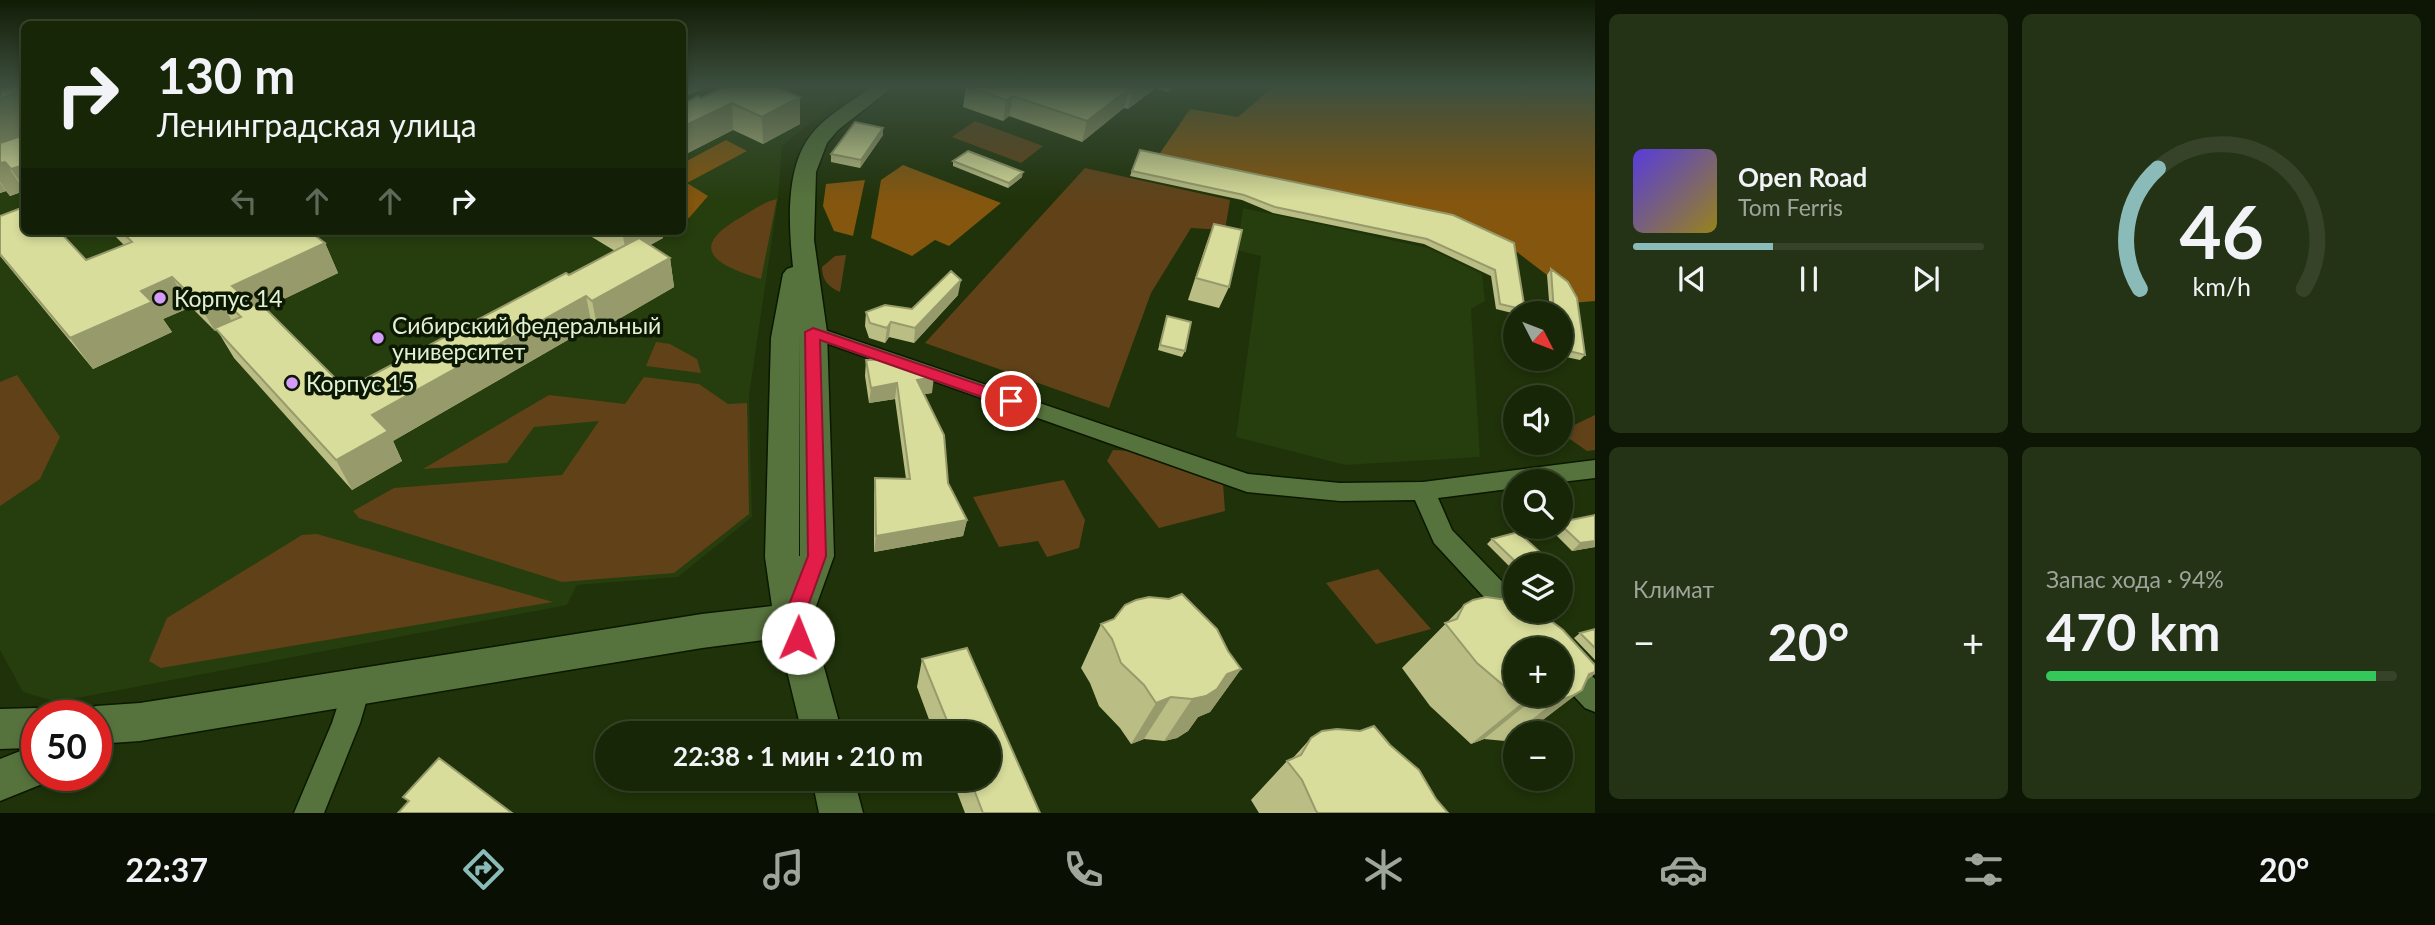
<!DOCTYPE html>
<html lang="ru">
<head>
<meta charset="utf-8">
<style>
	:root { --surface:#172607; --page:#243215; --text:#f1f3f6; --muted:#9ea59b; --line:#364328; --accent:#8bbbb9 }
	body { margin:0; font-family:Lato,sans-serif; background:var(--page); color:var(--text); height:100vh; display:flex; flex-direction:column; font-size:26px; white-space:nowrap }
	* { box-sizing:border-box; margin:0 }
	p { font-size:23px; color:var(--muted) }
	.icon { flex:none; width:38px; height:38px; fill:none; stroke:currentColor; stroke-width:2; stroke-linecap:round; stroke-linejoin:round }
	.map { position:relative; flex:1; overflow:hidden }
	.panel { display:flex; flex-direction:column; gap:14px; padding:14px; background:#0d1504; width:840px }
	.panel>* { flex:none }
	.hud { position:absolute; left:21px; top:21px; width:665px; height:214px; border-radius:10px; box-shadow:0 4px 10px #0003,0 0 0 2px var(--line); background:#172607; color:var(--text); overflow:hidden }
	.needle { width:46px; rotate:132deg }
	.controls { position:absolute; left:1503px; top:301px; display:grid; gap:14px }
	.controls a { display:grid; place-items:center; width:70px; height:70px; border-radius:50%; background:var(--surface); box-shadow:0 4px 10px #0003,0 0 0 2px var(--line); font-size:35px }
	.speed { position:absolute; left:21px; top:700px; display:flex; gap:14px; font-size:35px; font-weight:700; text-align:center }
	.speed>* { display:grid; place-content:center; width:91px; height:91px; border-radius:50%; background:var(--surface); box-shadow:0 4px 10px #0003,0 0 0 2px var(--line); line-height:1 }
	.speed .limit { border:10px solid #d22; background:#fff; color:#111 }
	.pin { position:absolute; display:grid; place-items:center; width:60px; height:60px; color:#fff; margin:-30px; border:4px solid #fff; border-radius:50%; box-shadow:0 2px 7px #0007 }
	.me { position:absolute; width:77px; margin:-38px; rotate:1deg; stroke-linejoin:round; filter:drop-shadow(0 0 5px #0008) }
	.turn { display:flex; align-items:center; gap:24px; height:147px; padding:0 21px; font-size:32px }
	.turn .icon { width:91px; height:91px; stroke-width:2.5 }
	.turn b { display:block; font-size:49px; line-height:60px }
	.lanes { display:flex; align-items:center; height:66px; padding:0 21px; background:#0003; justify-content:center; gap:35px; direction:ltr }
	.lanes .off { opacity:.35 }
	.big { font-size:52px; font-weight:700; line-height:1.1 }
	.panel .tile { flex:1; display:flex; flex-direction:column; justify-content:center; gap:10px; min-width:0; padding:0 24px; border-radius:10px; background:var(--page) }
	.panel .dial { align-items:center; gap:0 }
	.dial svg { height:182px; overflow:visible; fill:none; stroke:var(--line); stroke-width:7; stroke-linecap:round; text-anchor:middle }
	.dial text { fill:var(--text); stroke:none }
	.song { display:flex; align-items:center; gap:21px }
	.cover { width:84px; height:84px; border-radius:10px; background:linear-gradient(135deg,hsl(250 70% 55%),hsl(50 70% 35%)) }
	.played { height:7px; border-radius:4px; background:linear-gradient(90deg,var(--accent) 40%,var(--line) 40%) }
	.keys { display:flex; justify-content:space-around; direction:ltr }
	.heat { display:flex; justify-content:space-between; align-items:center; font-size:38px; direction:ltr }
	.charge { height:10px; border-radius:5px; background:linear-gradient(90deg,#34c759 94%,var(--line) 0) }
	.panel .tiles { flex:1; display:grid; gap:14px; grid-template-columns:repeat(2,1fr) }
	.trip { position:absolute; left:595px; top:721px; width:406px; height:70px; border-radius:35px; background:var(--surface); box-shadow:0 4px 10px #0003,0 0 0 2px var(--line); font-weight:700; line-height:70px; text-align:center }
	.tabs { display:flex; height:112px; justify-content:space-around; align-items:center; background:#090f03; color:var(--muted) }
	.tabs .icon { width:49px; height:49px }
	.tabs .selected { color:var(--accent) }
	.tabs b { font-size:32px; color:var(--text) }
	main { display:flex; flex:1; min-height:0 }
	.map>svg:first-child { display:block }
	.built { fill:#263d0e }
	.green { fill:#614218 }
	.forest { fill:#84560e }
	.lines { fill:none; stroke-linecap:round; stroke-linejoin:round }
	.minor-casing { stroke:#0b1800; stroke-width:3 }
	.secondary-casing { stroke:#0b1800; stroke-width:3 }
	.minor { fill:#57733d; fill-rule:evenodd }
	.secondary { fill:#57733d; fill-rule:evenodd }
	.wall { fill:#babe85 }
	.shaded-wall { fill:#979b6c }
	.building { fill:#d8dd9b; stroke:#979b6c; stroke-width:2; fill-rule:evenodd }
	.route { fill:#e11d48; stroke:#92132f; stroke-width:2 }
	.poi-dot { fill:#d59bfa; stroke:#0d1803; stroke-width:2.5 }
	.labels { text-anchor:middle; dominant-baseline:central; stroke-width:7; stroke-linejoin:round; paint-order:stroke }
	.poi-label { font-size:23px; fill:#e1f1d4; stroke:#0d1803; text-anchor:start }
</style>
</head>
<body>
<main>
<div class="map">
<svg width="1595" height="813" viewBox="0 0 1595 813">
	<rect width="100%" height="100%" fill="#1f3209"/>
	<path class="built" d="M683,87H854L782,146L778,198L749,396L752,517L678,577L577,585L567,605L56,702L23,692L0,650V165L24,157V231H682Z
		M1243,208L1428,248L1482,274L1485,301L1471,309L1480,457L1345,465L1236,437L1261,256L1237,250Z"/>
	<path class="green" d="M975,121L1043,146L1021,163L952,137Z
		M1085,168L1230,200L1225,230L1191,228L1151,293L1109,408L925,343Z
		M777,199L761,279C722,267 684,251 738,219C750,212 763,202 777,199Z
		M846,255L840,292C828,287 822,280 822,267L835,256Z
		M656,342L670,344L697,359L701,373L646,366Z
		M17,375L60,437L40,479L0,506V382Z
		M644,377L699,384L728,404L747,403L749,514L674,573L562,582L359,518L353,511L394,488L562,475L599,421L534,427L507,463L423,469L549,395L625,404Z
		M1595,415V450L1587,451L1567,437L1570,427Z
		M1113,450L1133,451L1223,484L1225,511L1159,528L1107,461Z
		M1064,480L1085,520L1079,548L1047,557L1038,541L999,547L973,497Z
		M317,534L553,602L161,668L149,661L167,618L302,535Z
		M1378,569L1431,629L1376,644L1326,583Z"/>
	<path class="forest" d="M1273,87H1595V301L1572,303L1564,288L1513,249L1156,159L1190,109L1238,117Z
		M726,140L747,151L687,183L708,196L689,218L683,214V163Z
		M903,165L1001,203L949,246L935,240L912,256L871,238L881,180Z
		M865,180L853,236L834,231L823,206L826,184Z"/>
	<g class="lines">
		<g class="minor-casing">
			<path id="minor" d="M813,326L1248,474L1340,483L1423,482L1595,460V478L1561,482L1516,481V488L1438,498L1452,530L1516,596V611H1530L1558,640L1562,651L1571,654L1595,679V712L1585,708L1561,682V649H1532L1434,543L1415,500L1340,501L1247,492L806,336L803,332L806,328Z
				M356,676L366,680L370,689L360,723L324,813H294L332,723L346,680Z"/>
		</g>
		<g class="secondary-casing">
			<path id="secondary" d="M872,87H893L838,130L827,143L816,172L814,240L827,332L834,556L811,620L842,733H802L779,638L702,648L140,741L96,744V716H80L82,711L96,706L140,703L702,614L772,606L765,557L771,338L783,274L787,269L793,267C789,228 785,173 808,139C823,117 851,102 872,87ZM799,334L800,556H799Z
				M37,708L52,716H37V775H54L52,780L0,801V759L28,748L0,749V709Z
				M812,779H854L863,813H819Z"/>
		</g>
		<use href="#minor" class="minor"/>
		<use href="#secondary" class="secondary"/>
	</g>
	<path class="wall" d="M0,87H24V191L10,196L6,191L0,193Z
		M682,87H706L688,95L682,93Z
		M966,87H1174L1168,92L1156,88L1128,109L1124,108L1082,142L1009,116L1003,121L963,107Z
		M800,97V124L763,144L733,130L682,156V104L701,98Z
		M883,135L860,168L831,162V154Z
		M1140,150L1453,215L1525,310L1523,313H1516V314L1496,309L1491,276L1424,244L1273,213L1242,200L1130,176Z
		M953,161L1022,177L1008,188L953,166Z
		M0,216L86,260L124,245L110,231H309L325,243L338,273L265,308L346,389L615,251L582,231H666L662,233L663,238L650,245L670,258L674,287L598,331L592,326L393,441L402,461L352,490L234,358L217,330L215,331L191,307L163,319L172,332L93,369L0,256Z
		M1214,224L1229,287L1219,308L1188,300L1206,245Z
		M436,231H458L445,237Z
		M1551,269L1585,355L1580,360L1561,356V313H1550L1547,275Z
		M958,295L914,343L889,337L885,343L869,338L865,326L866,312L912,309Z
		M1167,316L1185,351L1182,357L1158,350Z
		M866,360L932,393L924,394L948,483L967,520L963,536L874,552V494L875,478L906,479L895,399L869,403L865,376Z
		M1595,515V547L1572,551L1551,530L1554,527H1561V522Z
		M1492,539L1542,554L1516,565V577L1509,570L1511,568L1487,544Z
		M1169,599L1228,651L1241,669L1210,712L1198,717L1188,731L1177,738L1164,741L1144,739L1131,744L1120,728L1099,706L1090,683L1081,668L1101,624Z
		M1464,605L1586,681L1582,690L1525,733H1516L1505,741L1484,739L1471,744L1430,706L1402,668Z
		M1595,629V660L1574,638L1580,633Z
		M967,648L1040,813H965L952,779H989V733H934L917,687L922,659Z
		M1311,738L1436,799L1448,813H1259L1251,800L1287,761L1292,759Z"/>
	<path class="shaded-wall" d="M687,87H706L688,95Z
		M1136,87H1156L1128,109L1133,89Z
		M1130,88L1124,108L1082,142L1087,121Z
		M24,89V144L0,155V99Z
		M1013,96L1009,116L1003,121L1006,100Z
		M800,97V124L763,144L762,117Z
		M732,103L733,130L682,156V127Z
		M883,128V135L860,168L861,160Z
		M5,162L24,190V191L10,196L0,182V163Z
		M24,165V188L11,169Z
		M1023,172L1022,177L1008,188L1009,183Z
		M0,183L6,191L0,193Z
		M335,231H350L337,237Z
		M443,231H458L445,237Z
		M622,231H666L662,233L663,238L627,258Z
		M325,243L338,273L249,316L232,286Z
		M670,258L674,287L598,331L592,301Z
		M172,277L191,307L163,319L172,332L93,369L70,338L141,291Z
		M961,280L958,295L914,343L915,328Z
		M216,293L233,323L215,328L217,330L215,331L197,301Z
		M586,296L592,326L393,441L402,461L352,490L336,460L372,415Z
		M891,322L889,337L885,343L887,328Z
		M934,377L932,393L915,396L917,380Z
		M897,383L895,399L869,403L871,388Z
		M967,520L963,536L874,552L876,536Z
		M1595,541V547L1572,551L1580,543Z
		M1241,669L1210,712L1198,717L1188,731L1177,738L1164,741L1192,699L1227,674Z
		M1595,672V674L1563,698L1582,690L1526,733H1516V739L1505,741L1589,674Z
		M1171,697L1144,739L1131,744L1156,703Z
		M1536,697L1484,739L1471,744L1523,702Z"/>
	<path class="building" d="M0,87H24V89L0,99Z
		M724,87H776L800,97L762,117L732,103L682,127V104L698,96L701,98Z
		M968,87H1136L1133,89L1130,88L1087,121L1013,96L1006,100Z
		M855,122L883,128L861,160L831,154Z
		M24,135V165L11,169L5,162L0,163V143Z
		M1140,150L1453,215L1514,243L1525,310L1500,304L1495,270L1427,239L1275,207L1244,195L1132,171Z
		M968,151L1023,172L1009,183L953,161Z
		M24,207V231H59L86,260L132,242L121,231H309L325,243L232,286L258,309L263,306L346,389L566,273L569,275L639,238L670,258L592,301L586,296L372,415L388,431L336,460L215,328L241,317L216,293L197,301L172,277L141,291L152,302L70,338L0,254V216Z
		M1214,224L1242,230L1229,287L1196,278Z
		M1551,269L1568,282L1577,298L1585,355L1561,349V313H1554Z
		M951,271L961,280L915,328L891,322L887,328L870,323L866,312L885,305L912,309Z
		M1167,316L1191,322L1185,351L1160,345Z
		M896,359L934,377L917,380L944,435L948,483L967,520L876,536L875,478L910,479L897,383L871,388L866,360Z
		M1595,515V541L1580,543L1561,525V522Z
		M1518,532L1542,554L1532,557L1541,565L1516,566L1514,565L1518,564L1492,539Z
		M1182,594L1217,629L1228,651L1241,669L1227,674L1217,689L1206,696L1192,699L1171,697L1156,703L1144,685L1121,663L1112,639L1101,624L1114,619L1125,605L1136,600L1149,597L1169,599Z
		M1516,596V611H1538L1563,630L1595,665V672L1589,674L1582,690L1572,696L1559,700L1536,697L1523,702L1477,663L1445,623L1457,619L1464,605L1473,600L1486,597L1507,600ZM1516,649H1561V695H1516Z
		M1595,629V648L1580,633Z
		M967,648L1040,813H983L970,779H989V733H952L922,659Z
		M1374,726L1390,745L1419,770L1436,799L1448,813H1318L1316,811L1302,780L1287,761L1301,755L1311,738L1322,731L1337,729L1360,731Z
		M439,758L512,813H398L409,801L403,797Z"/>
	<linearGradient id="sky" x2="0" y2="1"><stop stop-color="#111c05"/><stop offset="0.43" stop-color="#3c4f3e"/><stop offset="1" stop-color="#3c4f3e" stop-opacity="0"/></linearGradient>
	<rect width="1595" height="201" fill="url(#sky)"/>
	<path class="route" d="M813,328L1016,397L1019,401L1011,407L1005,405L820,340L826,556L803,620L808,638L805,644L798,647L791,644L783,620L808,556L805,332Z"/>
	<g class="poi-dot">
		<circle cx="160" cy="298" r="7"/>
		<circle cx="378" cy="338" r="7"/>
		<circle cx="292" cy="383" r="7"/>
	</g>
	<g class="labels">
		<g class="poi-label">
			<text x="174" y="298">Корпус 14</text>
			<text x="392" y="325">Сибирский федеральный<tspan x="392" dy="26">университет</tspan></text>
			<text x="306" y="383">Корпус 15</text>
		</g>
	</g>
</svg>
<div class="controls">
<a><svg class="needle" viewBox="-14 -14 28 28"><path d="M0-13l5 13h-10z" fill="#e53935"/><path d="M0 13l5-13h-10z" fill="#9ea59b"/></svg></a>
<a><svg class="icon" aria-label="sound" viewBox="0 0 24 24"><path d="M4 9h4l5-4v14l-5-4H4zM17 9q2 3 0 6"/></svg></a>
<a><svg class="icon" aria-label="search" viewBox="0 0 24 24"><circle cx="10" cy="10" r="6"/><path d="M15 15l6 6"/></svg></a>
<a><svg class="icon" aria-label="layers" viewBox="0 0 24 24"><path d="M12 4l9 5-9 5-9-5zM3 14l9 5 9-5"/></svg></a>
<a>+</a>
<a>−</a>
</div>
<div class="speed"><div class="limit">50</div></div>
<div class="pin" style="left:1011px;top:401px;background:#d93025"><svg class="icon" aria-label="arrive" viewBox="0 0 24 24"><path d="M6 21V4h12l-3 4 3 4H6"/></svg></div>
<svg class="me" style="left:798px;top:638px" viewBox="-20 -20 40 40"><circle r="19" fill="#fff"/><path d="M0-13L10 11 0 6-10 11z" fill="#e11d48"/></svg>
<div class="trip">22:38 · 1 мин · 210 m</div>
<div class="hud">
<div class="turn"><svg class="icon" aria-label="right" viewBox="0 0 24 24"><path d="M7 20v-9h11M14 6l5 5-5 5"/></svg><div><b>130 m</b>Ленинградская улица</div></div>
<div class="lanes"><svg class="icon off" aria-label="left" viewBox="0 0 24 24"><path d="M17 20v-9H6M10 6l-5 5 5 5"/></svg><svg class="icon off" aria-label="ahead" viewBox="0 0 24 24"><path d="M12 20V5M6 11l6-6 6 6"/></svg><svg class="icon off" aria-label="ahead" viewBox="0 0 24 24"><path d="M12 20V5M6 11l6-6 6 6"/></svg><svg class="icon" aria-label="right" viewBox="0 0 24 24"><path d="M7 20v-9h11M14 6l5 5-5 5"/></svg></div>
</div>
</div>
<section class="panel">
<div class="tiles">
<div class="tile">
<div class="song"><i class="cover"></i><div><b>Open Road</b><p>Tom Ferris</p></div></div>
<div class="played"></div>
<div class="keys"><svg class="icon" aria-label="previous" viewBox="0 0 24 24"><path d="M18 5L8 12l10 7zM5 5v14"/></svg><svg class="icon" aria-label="pause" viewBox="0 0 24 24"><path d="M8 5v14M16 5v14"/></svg><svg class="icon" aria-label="next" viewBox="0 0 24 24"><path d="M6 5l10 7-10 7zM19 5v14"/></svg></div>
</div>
<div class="tile dial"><svg viewBox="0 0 100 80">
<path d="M14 69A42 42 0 1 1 86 69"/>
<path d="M14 69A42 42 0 0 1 22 16" stroke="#8bbbb9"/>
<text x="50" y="56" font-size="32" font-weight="700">46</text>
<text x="50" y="72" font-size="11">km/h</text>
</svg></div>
<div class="tile"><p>Климат</p>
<div class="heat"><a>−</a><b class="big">20°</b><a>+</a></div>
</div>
<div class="tile"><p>Запас хода · 94%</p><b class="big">470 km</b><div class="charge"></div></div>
</div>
</section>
</main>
<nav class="tabs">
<b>22:37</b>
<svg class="icon selected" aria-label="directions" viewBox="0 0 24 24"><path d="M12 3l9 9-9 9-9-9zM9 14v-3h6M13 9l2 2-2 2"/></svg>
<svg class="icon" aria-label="music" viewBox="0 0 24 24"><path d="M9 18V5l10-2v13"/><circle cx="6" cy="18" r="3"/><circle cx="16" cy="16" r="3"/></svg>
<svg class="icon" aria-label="phone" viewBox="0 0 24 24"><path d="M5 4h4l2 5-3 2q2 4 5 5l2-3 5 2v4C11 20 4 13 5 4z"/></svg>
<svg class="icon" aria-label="climate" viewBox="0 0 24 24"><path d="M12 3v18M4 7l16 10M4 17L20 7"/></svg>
<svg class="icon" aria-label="car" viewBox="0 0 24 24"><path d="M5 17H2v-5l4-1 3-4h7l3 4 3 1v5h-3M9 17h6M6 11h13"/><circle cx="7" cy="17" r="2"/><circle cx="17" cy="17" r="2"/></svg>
<svg class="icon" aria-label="filters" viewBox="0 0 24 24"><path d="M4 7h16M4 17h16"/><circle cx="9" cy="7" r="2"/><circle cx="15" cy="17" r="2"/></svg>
<b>20°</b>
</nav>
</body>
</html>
